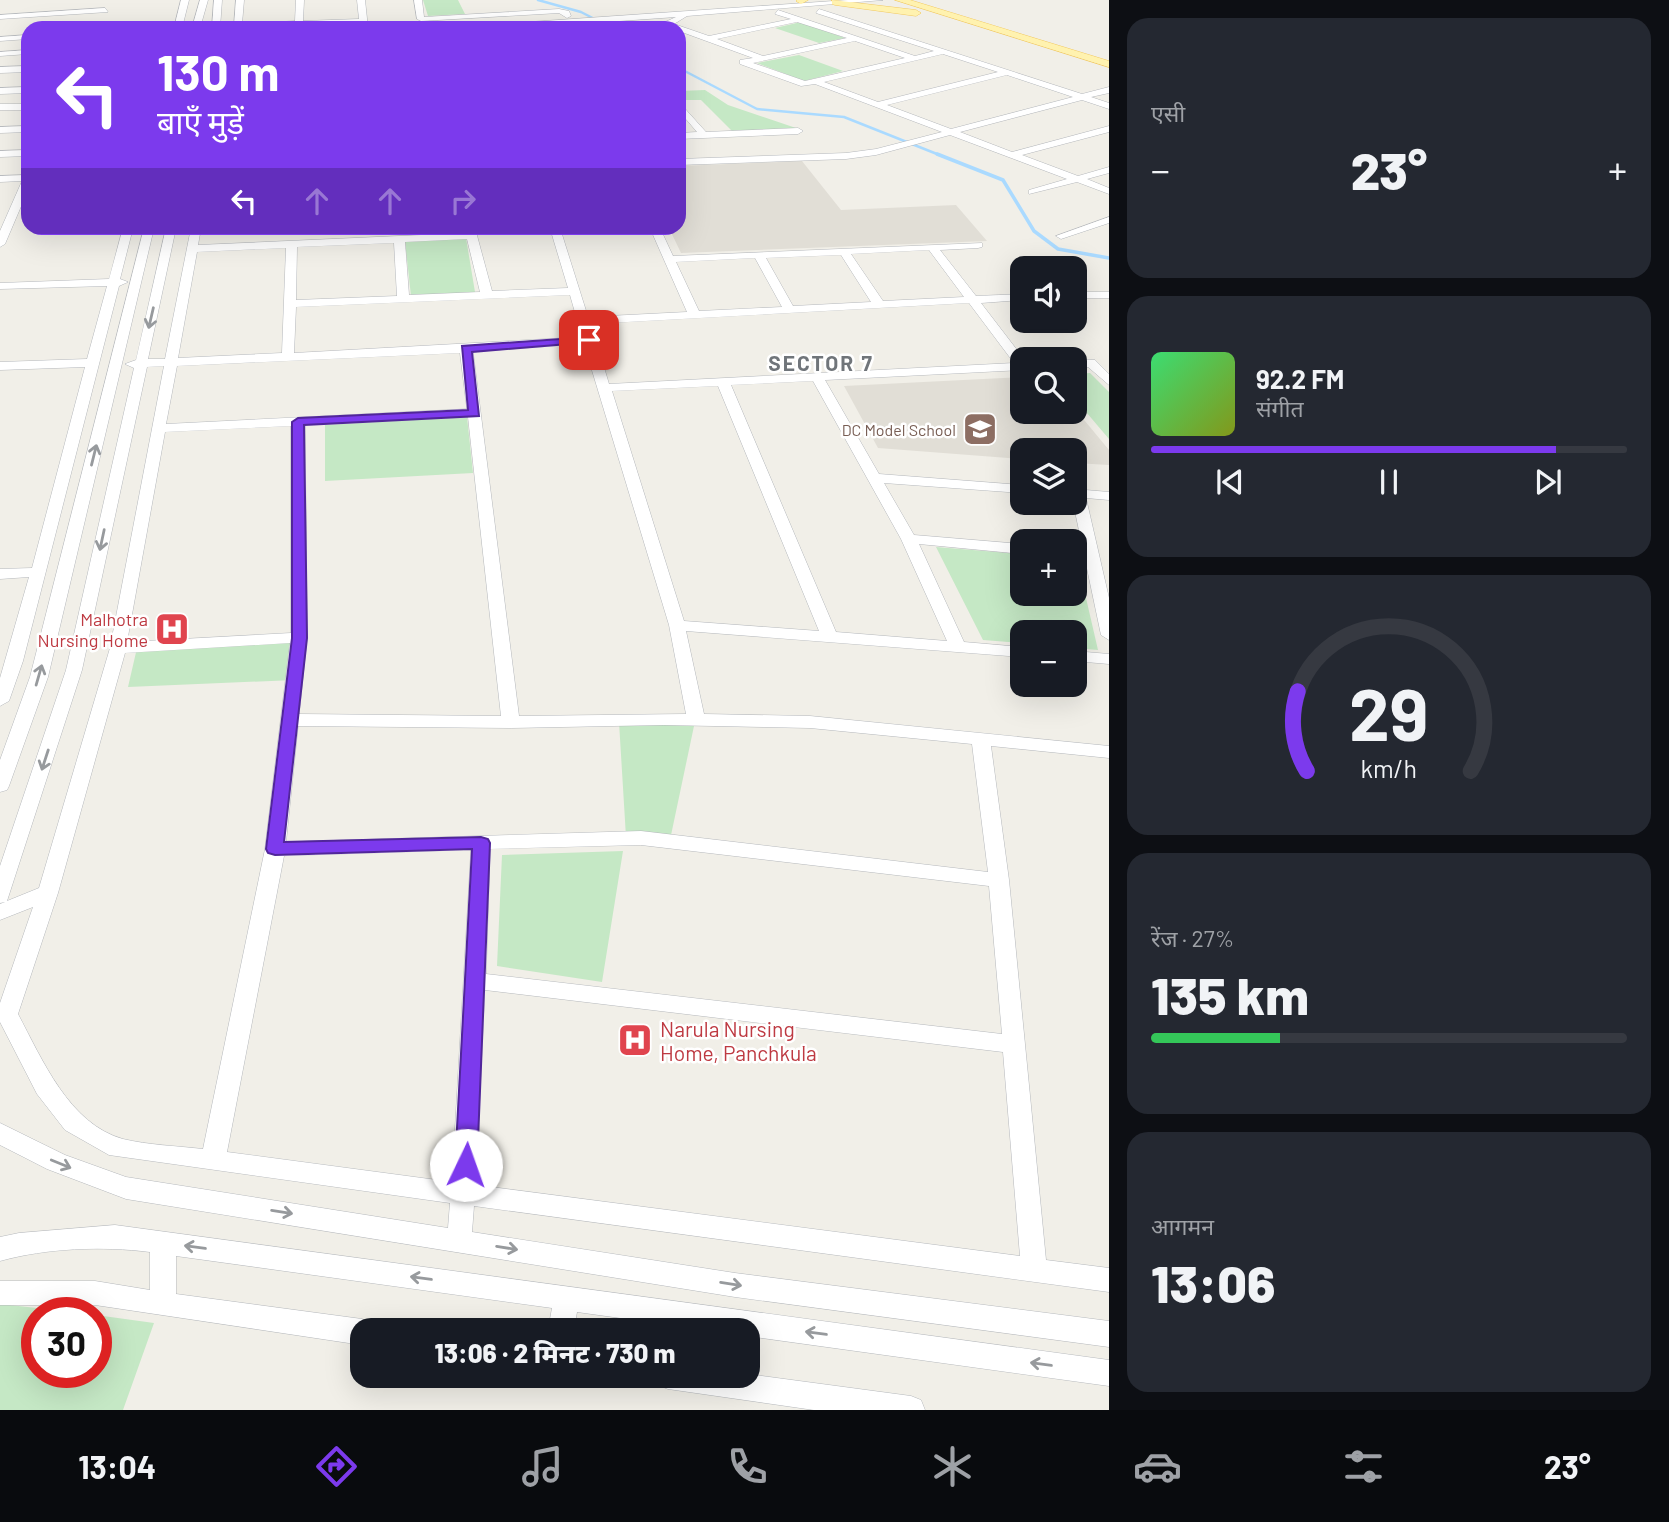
<!DOCTYPE html>
<html lang="hi">
<head>
<meta charset="utf-8">
<style>
	:root { --surface:#171b24; --page:#242831; --text:#f1f3f6; --muted:#9ea1a6; --line:#363941; --accent:#7c3aed }
	body { margin:0; font-family:Barlow,"Noto Sans Devanagari",sans-serif; background:var(--page); color:var(--text); height:100vh; display:flex; flex-direction:column; font-size:26px; white-space:nowrap }
	* { box-sizing:border-box; margin:0 }
	p { font-size:23px; color:var(--muted) }
	.icon { flex:none; width:38px; height:38px; fill:none; stroke:currentColor; stroke-width:2; stroke-linecap:round; stroke-linejoin:round }
	.map { position:relative; flex:1; overflow:hidden }
	.drawer { display:flex; flex-direction:column; gap:18px; padding:18px; background:#0d0f14; width:560px }
	.drawer>* { flex:none }
	.top-card { position:absolute; left:21px; top:21px; width:665px; height:214px; border-radius:21px; box-shadow:0 7px 28px #0002; background:#7c3aed; color:#fff; overflow:hidden }
	.buttons { position:absolute; left:1010px; top:256px; display:grid; gap:14px }
	.buttons a { display:grid; place-items:center; width:77px; height:77px; border-radius:14px; background:var(--surface); box-shadow:0 7px 28px #0002; font-size:35px }
	.speed { position:absolute; left:21px; top:1297px; display:flex; gap:14px; font-size:35px; font-weight:700; text-align:center }
	.speed>* { display:grid; place-content:center; width:91px; height:91px; border-radius:50%; background:var(--surface); box-shadow:0 7px 28px #0002; line-height:1 }
	.speed .limit { border:10px solid #d22; background:#fff; color:#111 }
	.pin { position:absolute; display:grid; place-items:center; width:60px; height:60px; color:#fff; margin:-30px; border-radius:14px; box-shadow:0 4px 10px #0006 }
	.me { position:absolute; width:77px; margin:-38px; rotate:3deg; stroke-linejoin:round; filter:drop-shadow(0 0 5px #0008) }
	.turn { display:flex; align-items:center; gap:24px; height:147px; padding:0 21px; font-size:32px }
	.turn .icon { width:91px; height:91px; stroke-width:2.5 }
	.turn b { display:block; font-size:49px; line-height:60px }
	.lanes { display:flex; align-items:center; height:66px; padding:0 21px; background:#0003; justify-content:center; gap:35px; direction:ltr }
	.lanes .off { opacity:.35 }
	.big { font-size:52px; font-weight:800; line-height:1.1 }
	.drawer .card { flex:1; display:flex; flex-direction:column; justify-content:center; gap:10px; min-width:0; padding:0 24px; border-radius:21px; background:var(--page) }
	.drawer .dial { align-items:center; gap:0 }
	.dial svg { height:182px; overflow:visible; fill:none; stroke:var(--line); stroke-width:7; stroke-linecap:round; text-anchor:middle }
	.dial text { fill:var(--text); stroke:none }
	.song { display:flex; align-items:center; gap:21px }
	.cover { width:84px; height:84px; border-radius:10px; background:linear-gradient(135deg,hsl(140 70% 55%),hsl(70 70% 35%)) }
	.played { height:7px; border-radius:4px; background:linear-gradient(90deg,var(--accent) 85%,var(--line) 85%) }
	.keys { display:flex; justify-content:space-around; direction:ltr }
	.heat { display:flex; justify-content:space-between; align-items:center; font-size:38px; direction:ltr }
	.charge { height:10px; border-radius:5px; background:linear-gradient(90deg,#34c759 27%,var(--line) 0) }
	.trip { position:absolute; left:350px; top:1318px; width:410px; height:70px; border-radius:21px; background:var(--surface); box-shadow:0 7px 28px #0002; font-weight:800; line-height:70px; text-align:center }
	.dock { display:flex; height:112px; justify-content:space-around; align-items:center; background:#090b0e; color:var(--muted) }
	.dock .icon { width:49px; height:49px }
	.dock .current { color:var(--accent) }
	.dock b { font-size:32px; color:var(--text) }
	main { display:flex; flex:1; min-height:0 }
	.map>svg:first-child { display:block }
	.education { fill:#e1ded6 }
	.green { fill:#c5e8c5 }
	.lines { fill:none; stroke-linecap:round; stroke-linejoin:round }
	.stream-far1 { stroke:#aadaff; stroke-width:2.5 }
	.stream { stroke:#aadaff; stroke-width:3.5 }
	.minor-casing { stroke:#b5b8bc; stroke-width:1 }
	.major-casing { stroke:#f2c960; stroke-width:1 }
	.minor { fill:#fff; fill-rule:evenodd }
	.major { fill:#fff2af; fill-rule:evenodd }
	.oneway { stroke:#979a9d }
	.route { fill:#7c3aed; stroke:#51269a; stroke-width:2 }
	.labels { text-anchor:middle; dominant-baseline:central; stroke-width:5; stroke-linejoin:round; paint-order:stroke }
	.far-education-label { font-size:16px; fill:#785e54; stroke:#fff; text-anchor:end }
	.health-label { font-size:18px; fill:#be3a42; stroke:#fff; text-anchor:end }
	.far-district-label { font-size:21px; font-weight:bold; letter-spacing:2px; fill:#70757a; stroke:#fff }
	.near-health-label { font-size:21px; fill:#be3a42; stroke:#fff; text-anchor:start }
</style>
</head>
<body>
<main>
<div class="map">
<svg width="1109" height="1410" viewBox="0 0 1109 1410">
	<rect width="100%" height="100%" fill="#f1efe8"/>
	<path class="education" d="M802,161L841,210L956,205L987,241L681,253L669,228H679V166Z
		M1022,377V411H1074L1075,409L1109,450V465L1075,463L1074,450H1022V459L878,448L844,386Z"/>
	<path class="green" d="M423,0H458L465,14L428,16Z
		M801,22L845,38L819,43L775,28Z
		M799,55L843,71L804,81L757,63Z
		M705,90L728,105L796,128L732,131L701,100H679V91Z
		M466,238L475,292L411,296L405,241Z
		M1090,373L1109,392V439L1075,399V374Z
		M467,417L473,473L325,481V425Z
		M936,547L1022,554V593H1074L1075,559H1077L1098,650L1075,648L1074,632H1022V643L983,640Z
		M298,641L294,680L128,687L137,648Z
		M619,722L694,726L670,840L626,837Z
		M623,851L602,982L497,966L502,855Z
		M0,1304L74,1312H37V1372H96V1315L154,1323L123,1410H0Z"/>
	<g class="lines">
		<path class="stream-far1" d="M538,0L581,12L612,28
			M679,68L757,109L844,117L942,156"/>
		<path class="stream" d="M937,154L1003,180L1034,231L1058,249L1109,258"/>
		<g class="minor-casing">
			<path id="minor" d="M181,0H189L182,28H174Z
				M200,0H208L200,28H192Z
				M214,0H222L220,28H212Z
				M236,0H244L242,24L295,21L296,0H304L303,21L359,19L357,0H365L368,28H360V23L237,28L234,26Z
				M414,0H422L424,17L559,9L569,11L571,16L567,18L559,13L421,21L417,19Z
				M848,0H883L687,16L674,24L709,36L791,19L775,14L778,10L915,56L934,51L816,13L819,9L1082,94L1109,87V93L1091,97L1109,103V109L1082,100L960,132L1012,152L1109,126V132L1022,155L1078,176L1109,167V173L1087,179L1109,188V194L1077,182L1029,194V190L1067,179L950,135L876,155L846,159L679,165V159L846,153L876,149L942,132L815,84L801,86L740,64V60L753,58L679,31V28L665,26V22L676,17L520,28H442ZM797,22L847,38L763,56L717,39ZM855,41L905,58L805,81L753,63ZM943,54L998,72L878,102L824,82ZM1007,75L1073,97L951,129L887,105Z
				M105,8L108,12L0,19V15Z
				M28,35V39L0,41V37Z
				M28,50V54L0,56V52Z
				M28,66V72L0,73V67Z
				M28,87V93L0,94V88Z
				M679,102L706,132L798,128L803,131L798,134L679,139V133L697,132L679,111Z
				M0,104H28V110H0Z
				M28,126V132L0,133V127Z
				M28,150V156L0,157V151Z
				M28,175V190L5,244L0,247V231L22,181L0,182V176Z
				M1109,217V223L1061,239L1056,236Z
				M123,228H133L120,279L128,282L119,286L23,661L9,701L0,706V678L29,577L0,579V569L32,568L85,367L0,370V362L87,359L107,286L0,289V283L109,279Z
				M144,228H154L48,677L9,786L7,790L0,792V760L30,677Z
				M166,228H176L148,359H165L191,228H201L198,245L466,233L465,228H475L492,291L568,288L550,228H560L588,317L687,312L650,228H660L673,256L982,243V247L978,248L940,250L976,296L1022,294V300L981,303L1024,359H1022V370L825,380L879,474L1022,485V493L884,483L914,535L1022,544V554L919,544L964,642L1022,647V657L686,631L704,714L810,716L1109,746V758L991,746L1009,880L1046,1260L1109,1268V1292L474,1206L472,1232L735,1273L1109,1321V1347L735,1297L126,1199L47,1169L0,1145V1123L65,1155L126,1177L448,1228L450,1203L109,1155L65,1130L37,1094L0,1022V1003L33,907L0,920V904L5,902L0,903V866L66,670L134,368L125,364L136,360ZM467,239L480,292L409,295L405,242ZM394,243L397,296L296,300L297,247ZM286,248L282,353L178,358L197,252ZM929,250L964,297L883,301L851,254ZM841,255L871,302L793,306L766,258ZM755,258L782,307L699,311L676,262ZM570,295L582,337L294,353L296,307ZM969,303L1014,363L609,384L591,324ZM584,344L669,625L686,714L519,716L473,352ZM460,353L467,409L166,424L177,366ZM164,366L110,648L39,888L7,901L82,670L147,367ZM813,381L901,539L947,641L836,632L731,385ZM718,386L819,631L684,621L612,391ZM468,417L501,716L299,714L307,638L305,425ZM291,426V633L127,642L165,432ZM290,643L265,849L203,1149C177,1146 148,1145 123,1139C69,1124 42,1059 18,1014L58,893L125,653ZM664,725L810,728L972,744L988,872L641,831L286,842L298,726L511,728ZM641,845L989,886L1002,1034L486,974L490,849ZM471,850L452,1182L227,1152L284,856ZM485,990L1003,1052L1020,1256L476,1185Z
				M1074,292H1109V298H1074Z
				M1074,359L1095,360L1109,374V385L1088,367H1074Z
				M1074,489L1109,492V500L1086,498L1109,598V640L1101,635L1073,502Z
				M1074,651L1109,654V664L1074,661Z
				M115,1225L1109,1360V1386L747,1336V1330H707L577,1312L574,1330H548L552,1308L176,1256V1294L362,1319L371,1323L374,1330H362V1345L95,1305H0V1281H95L150,1290V1252C102,1246 47,1248 0,1261V1237L19,1233Z
				M747,1374L911,1396L921,1400L925,1410H814L668,1389L658,1385L654,1376Z"/>
		</g>
		<g class="major-casing">
			<path id="major" d="M808,0L801,4L796,1L797,0Z
				M832,0L916,10L921,13L916,16L835,5L832,4Z
				M895,0H910L1109,61V67Z"/>
		</g>
		<use href="#minor" class="minor"/>
		<use href="#major" class="major"/>
	</g>
	<defs><path id="oneway-shaft" d="M-6 0H5M1.5-3L5.5 0L1.5 3" fill="none" stroke-width="1.6" stroke-linecap="round" stroke-linejoin="round" transform="scale(1.75)"/></defs>
	<g class="oneway">
		<use href="#oneway-shaft" transform="translate(151 318) rotate(103)"/>
		<use href="#oneway-shaft" transform="translate(94 455) rotate(-76)"/>
		<use href="#oneway-shaft" transform="translate(102 540) rotate(102)"/>
		<use href="#oneway-shaft" transform="translate(39 675) rotate(-74)"/>
		<use href="#oneway-shaft" transform="translate(45 760) rotate(108)"/>
		<use href="#oneway-shaft" transform="translate(61 1164) rotate(22)"/>
		<use href="#oneway-shaft" transform="translate(282 1212) rotate(9)"/>
		<use href="#oneway-shaft" transform="translate(195 1247) rotate(-172)"/>
		<use href="#oneway-shaft" transform="translate(507 1248) rotate(9)"/>
		<use href="#oneway-shaft" transform="translate(421 1278) rotate(-172)"/>
		<use href="#oneway-shaft" transform="translate(731 1284) rotate(9)"/>
		<use href="#oneway-shaft" transform="translate(816 1333) rotate(-172)"/>
		<use href="#oneway-shaft" transform="translate(1041 1364) rotate(-172)"/>
	</g>
	<path class="route" d="M589,337H592V342L472,352L479,416L304,425L307,638L284,842L481,837L488,839L490,843L477,1165L474,1172L466,1175L458,1172L455,1165L472,849L275,855L268,853L266,849L292,638V422L298,418L468,410L462,346Z"/>
	<defs>
		<g id="school-square" transform="scale(1.75)"><rect x="-9" y="-9" width="18" height="18" rx="4" fill="#8d6e63" stroke="#fff"/><path d="M0-5L7-2L0 1L-7-2ZM-4 1L0 2.5L4 1V4Q0 6-4 4Z" fill="#fff"/></g>
		<g id="hospital-square" transform="scale(1.75)"><rect x="-9" y="-9" width="18" height="18" rx="4" fill="#e0444e" stroke="#fff"/><path d="M-5-5h3v3.5h4V-5h3V5h-3V1.5h-4V5h-3Z" fill="#fff"/></g>
	</defs>
	<g fill-rule="evenodd">
		<use href="#school-square" x="980" y="429"/>
		<use href="#hospital-square" x="172" y="629"/>
		<use href="#hospital-square" x="635" y="1040"/>
	</g>
	<g class="labels">
		<g class="far-education-label">
			<text x="956" y="429">DC Model School</text>
		</g>
		<g class="health-label">
			<text x="148" y="619">Malhotra<tspan x="148" dy="21">Nursing Home</tspan></text>
		</g>
		<g class="far-district-label">
			<text x="821" y="362">SECTOR 7</text>
		</g>
		<g class="near-health-label">
			<text x="660" y="1028">Narula Nursing<tspan x="660" dy="24">Home, Panchkula</tspan></text>
		</g>
	</g>
</svg>
<div class="buttons">
<a><svg class="icon" aria-label="sound" viewBox="0 0 24 24"><path d="M4 9h4l5-4v14l-5-4H4zM17 9q2 3 0 6"/></svg></a>
<a><svg class="icon" aria-label="search" viewBox="0 0 24 24"><circle cx="10" cy="10" r="6"/><path d="M15 15l6 6"/></svg></a>
<a><svg class="icon" aria-label="layers" viewBox="0 0 24 24"><path d="M12 4l9 5-9 5-9-5zM3 14l9 5 9-5"/></svg></a>
<a>+</a>
<a>−</a>
</div>
<div class="speed"><div class="limit">30</div></div>
<div class="pin" style="left:589px;top:340px;background:#d93025"><svg class="icon" aria-label="arrive" viewBox="0 0 24 24"><path d="M6 21V4h12l-3 4 3 4H6"/></svg></div>
<svg class="me" style="left:466px;top:1165px" viewBox="-20 -20 40 40"><circle r="19" fill="#fff"/><path d="M0-13L10 11 0 6-10 11z" fill="#7c3aed"/></svg>
<div class="trip">13:06 · 2 मिनट · 730 m</div>
<div class="top-card">
<div class="turn"><svg class="icon" aria-label="left" viewBox="0 0 24 24"><path d="M17 20v-9H6M10 6l-5 5 5 5"/></svg><div><b>130 m</b>बाएँ मुड़ें</div></div>
<div class="lanes"><svg class="icon" aria-label="left" viewBox="0 0 24 24"><path d="M17 20v-9H6M10 6l-5 5 5 5"/></svg><svg class="icon off" aria-label="ahead" viewBox="0 0 24 24"><path d="M12 20V5M6 11l6-6 6 6"/></svg><svg class="icon off" aria-label="ahead" viewBox="0 0 24 24"><path d="M12 20V5M6 11l6-6 6 6"/></svg><svg class="icon off" aria-label="right" viewBox="0 0 24 24"><path d="M7 20v-9h11M14 6l5 5-5 5"/></svg></div>
</div>
</div>
<section class="drawer">
<div class="card"><p>एसी</p>
<div class="heat"><a>−</a><b class="big">23°</b><a>+</a></div>
</div>
<div class="card">
<div class="song"><i class="cover"></i><div><b>92.2 FM</b><p>संगीत</p></div></div>
<div class="played"></div>
<div class="keys"><svg class="icon" aria-label="previous" viewBox="0 0 24 24"><path d="M18 5L8 12l10 7zM5 5v14"/></svg><svg class="icon" aria-label="pause" viewBox="0 0 24 24"><path d="M8 5v14M16 5v14"/></svg><svg class="icon" aria-label="next" viewBox="0 0 24 24"><path d="M6 5l10 7-10 7zM19 5v14"/></svg></div>
</div>
<div class="card dial"><svg viewBox="0 0 100 80">
<path d="M14 69A42 42 0 1 1 86 69"/>
<path d="M14 69A42 42 0 0 1 10 34" stroke="#7c3aed"/>
<text x="50" y="56" font-size="32" font-weight="700">29</text>
<text x="50" y="72" font-size="11">km/h</text>
</svg></div>
<div class="card"><p>रेंज · 27%</p><b class="big">135 km</b><div class="charge"></div></div>
<div class="card"><p>आगमन</p><b class="big">13:06</b></div>
</section>
</main>
<nav class="dock">
<b>13:04</b>
<svg class="icon current" aria-label="directions" viewBox="0 0 24 24"><path d="M12 3l9 9-9 9-9-9zM9 14v-3h6M13 9l2 2-2 2"/></svg>
<svg class="icon" aria-label="music" viewBox="0 0 24 24"><path d="M9 18V5l10-2v13"/><circle cx="6" cy="18" r="3"/><circle cx="16" cy="16" r="3"/></svg>
<svg class="icon" aria-label="phone" viewBox="0 0 24 24"><path d="M5 4h4l2 5-3 2q2 4 5 5l2-3 5 2v4C11 20 4 13 5 4z"/></svg>
<svg class="icon" aria-label="climate" viewBox="0 0 24 24"><path d="M12 3v18M4 7l16 10M4 17L20 7"/></svg>
<svg class="icon" aria-label="car" viewBox="0 0 24 24"><path d="M5 17H2v-5l4-1 3-4h7l3 4 3 1v5h-3M9 17h6M6 11h13"/><circle cx="7" cy="17" r="2"/><circle cx="17" cy="17" r="2"/></svg>
<svg class="icon" aria-label="filters" viewBox="0 0 24 24"><path d="M4 7h16M4 17h16"/><circle cx="9" cy="7" r="2"/><circle cx="15" cy="17" r="2"/></svg>
<b>23°</b>
</nav>
</body>
</html>
